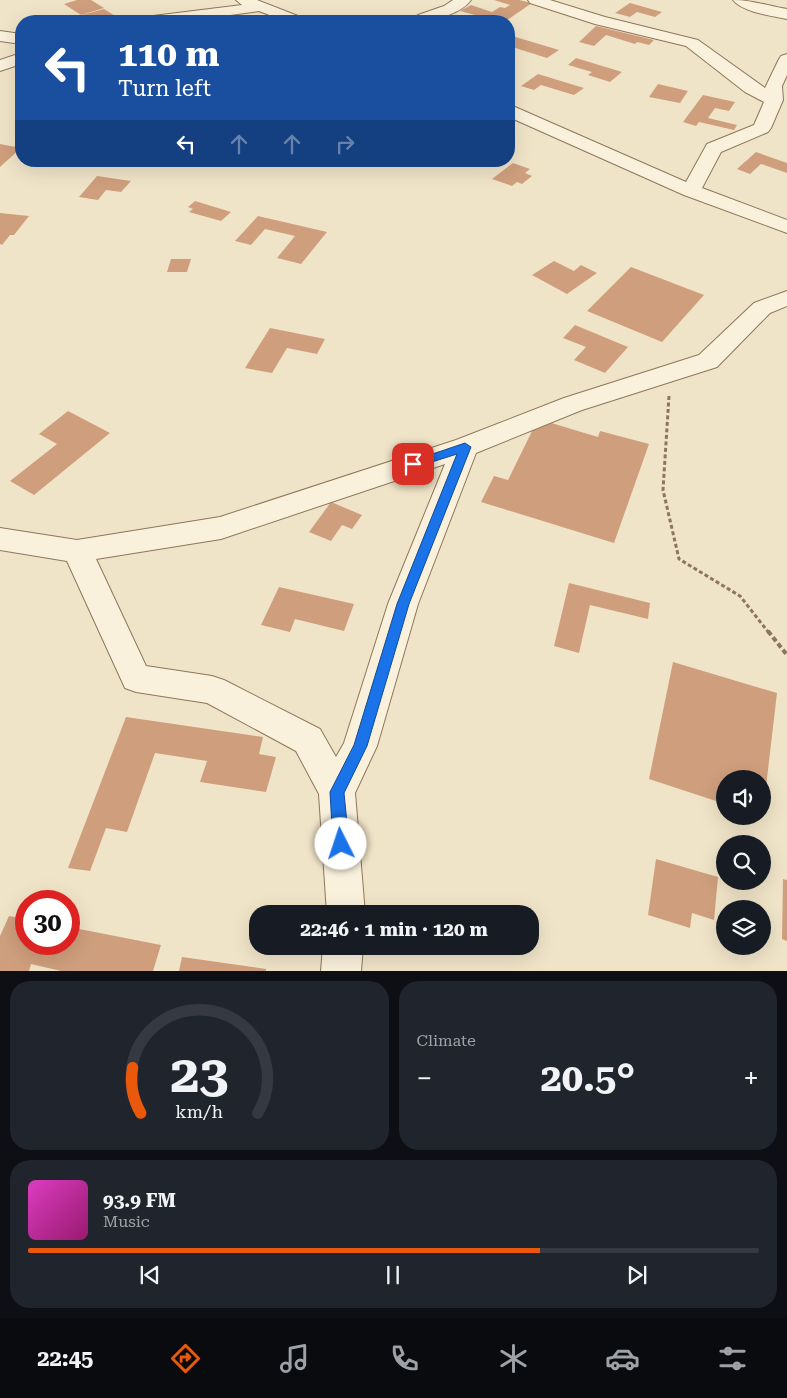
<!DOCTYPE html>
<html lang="en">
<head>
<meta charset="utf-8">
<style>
	:root { --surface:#171b24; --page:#20242c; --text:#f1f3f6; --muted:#9ea1a6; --line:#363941; --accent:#ea580c }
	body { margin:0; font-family:"Roboto Serif",serif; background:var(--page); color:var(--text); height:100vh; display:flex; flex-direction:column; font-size:19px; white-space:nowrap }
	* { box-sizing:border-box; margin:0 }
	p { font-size:16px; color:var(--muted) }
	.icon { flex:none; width:28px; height:28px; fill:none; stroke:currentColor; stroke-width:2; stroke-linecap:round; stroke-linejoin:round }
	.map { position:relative; height:971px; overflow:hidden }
	.sheet { display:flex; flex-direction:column; gap:10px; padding:10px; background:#0d0f14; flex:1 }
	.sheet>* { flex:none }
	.top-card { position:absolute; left:15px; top:15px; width:500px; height:152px; border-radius:20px; box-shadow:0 5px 20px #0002; background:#1a4fa0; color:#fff; overflow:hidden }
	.tools { position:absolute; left:716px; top:770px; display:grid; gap:10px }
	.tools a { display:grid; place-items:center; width:55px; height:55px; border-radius:50%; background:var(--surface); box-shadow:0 5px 20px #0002; font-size:25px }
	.speed { position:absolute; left:15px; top:890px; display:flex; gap:10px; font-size:25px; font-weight:700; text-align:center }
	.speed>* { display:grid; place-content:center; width:65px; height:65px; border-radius:50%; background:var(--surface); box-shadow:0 5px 20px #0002; line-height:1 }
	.speed .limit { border:8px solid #d22; background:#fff; color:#111 }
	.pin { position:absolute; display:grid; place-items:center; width:42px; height:42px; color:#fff; margin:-21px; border-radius:10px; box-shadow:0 2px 8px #0006 }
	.me { position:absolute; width:55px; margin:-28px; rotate:356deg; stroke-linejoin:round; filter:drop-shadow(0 0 4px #0008) }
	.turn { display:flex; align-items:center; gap:18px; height:105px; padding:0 20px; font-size:22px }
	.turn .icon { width:65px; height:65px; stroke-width:2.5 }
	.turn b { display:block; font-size:35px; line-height:42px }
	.lanes { display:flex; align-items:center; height:48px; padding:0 20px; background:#0003; justify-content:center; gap:25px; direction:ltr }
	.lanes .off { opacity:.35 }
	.big { font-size:38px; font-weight:700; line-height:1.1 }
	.sheet .card { flex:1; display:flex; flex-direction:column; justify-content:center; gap:8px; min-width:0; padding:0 18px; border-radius:20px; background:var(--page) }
	.sheet .dial { align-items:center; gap:0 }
	.dial svg { height:130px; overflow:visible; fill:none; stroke:var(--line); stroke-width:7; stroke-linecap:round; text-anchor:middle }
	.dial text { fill:var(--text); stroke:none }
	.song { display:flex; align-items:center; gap:15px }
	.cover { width:60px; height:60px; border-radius:8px; background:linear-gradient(135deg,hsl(310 70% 55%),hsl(320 70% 35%)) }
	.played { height:5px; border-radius:2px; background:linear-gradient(90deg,var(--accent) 70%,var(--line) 70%) }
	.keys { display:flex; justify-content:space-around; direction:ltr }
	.heat { display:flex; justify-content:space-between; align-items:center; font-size:28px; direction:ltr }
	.sheet .tiles { flex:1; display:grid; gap:10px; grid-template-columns:1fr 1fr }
	.card:last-child { grid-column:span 2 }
	.trip { position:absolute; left:249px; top:905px; width:290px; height:50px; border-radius:20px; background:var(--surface); box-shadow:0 5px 20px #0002; font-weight:700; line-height:50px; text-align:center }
	.dock { display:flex; height:80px; justify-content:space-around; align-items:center; background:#090b0e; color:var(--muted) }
	.dock .icon { width:35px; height:35px }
	.dock .active { color:var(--accent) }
	.dock b { font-size:22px; color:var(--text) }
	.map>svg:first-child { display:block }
	.building { fill:#cf9f7d }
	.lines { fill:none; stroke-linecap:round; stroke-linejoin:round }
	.street-casing { stroke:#8d765c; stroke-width:2 }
	.path-far1 { stroke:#8d765c; stroke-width:3; stroke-dasharray:4 2.5; stroke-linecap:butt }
	.path { stroke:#8d765c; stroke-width:4; stroke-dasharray:5 3; stroke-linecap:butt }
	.street { fill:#faf1dc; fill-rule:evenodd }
	.route { fill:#1a73e8; stroke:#114b97 }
</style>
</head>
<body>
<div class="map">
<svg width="787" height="971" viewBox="0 0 787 971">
	<rect width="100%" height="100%" fill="#f0e4c8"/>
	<path class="building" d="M77,0H91L104,8L81,15L64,4Z
		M494,0H519L532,3L506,21H498L460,11L471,5L492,12L500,7L505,8L510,5Z
		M630,3L662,12L655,17L637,12L630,17L615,13Z
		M104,9L120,19L91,21L82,15Z
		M596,26L654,40L649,45L637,42L635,44L606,35L594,46L579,42Z
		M509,35L559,50L547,58L509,46Z
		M576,58L622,72L610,82L588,75L592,72L568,65Z
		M538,74L584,88L574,95L541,85L534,90L521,86Z
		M658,84L688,91L680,103L649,97Z
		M703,95L735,102L729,111L715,108L708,118L737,125L734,130L699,122L696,126L683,122Z
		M0,144L21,148L0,167Z
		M756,152L787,163V173L761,164L750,174L737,169Z
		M513,163L530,169L525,173L532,176L522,184L517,182L512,186L492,179Z
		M97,176L131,181L121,192L106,190L98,200L79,197Z
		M195,201L231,212L221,221L189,212L193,209L188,207Z
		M0,213L29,216L14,235H10L2,245L0,244Z
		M258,216L327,232L301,264L277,258L295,236L265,229L251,245L235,241Z
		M171,259H191L187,272H167Z
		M554,261L574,271L581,265L597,273L567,294L532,275Z
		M631,267L704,295L662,342L587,311Z
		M575,325L628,347L605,373L574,360L586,347L563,338Z
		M270,328L325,339L317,354L287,348L272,373L245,368Z
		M68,411L110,433L34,495L10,481L57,444L39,434Z
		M538,419L598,437L600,431L649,444L614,543L481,502L494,476L508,480Z
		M331,502L362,515L352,529L342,525L331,541L309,532Z
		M569,583L650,603L648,619L590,605L579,653L554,646Z
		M279,587L354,604L344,631L295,619L290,632L261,625Z
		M673,662L777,693L764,804L762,779H725V804L649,779Z
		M126,717L263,737L259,754L276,757L266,792L200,782L207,761L155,753L127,832L106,828L90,871L68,868Z
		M656,859L718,877L714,920L692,913L690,928L648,915Z
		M783,879L787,880V941L782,939Z
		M9,916L26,919V944H69V927L161,945L153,971H61L31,964L29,971H0V936Z
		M182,957L266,969V971H179Z"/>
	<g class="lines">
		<g class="street-casing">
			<path id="street" d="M236,0H257L303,18L306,21H285L259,11L186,21H145L148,18L153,16L242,5Z
				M453,0H471C461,14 434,21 418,21L415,18L418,15L444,6Z
				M528,0H550L605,17L698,40L765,88L779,59L781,56L787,54V75L782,86L783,100L771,128L768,132L721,152L702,188L787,220V233L684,195L509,117V106L515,107L686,182L707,144L754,125L764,102L745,92L686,46L595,24L530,3Z
				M733,0C752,0 768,6 787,9V19C772,16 742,12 733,0Z
				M0,31L21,34V44L0,41Z
				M21,53V64L0,71V60Z
				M787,291V306L770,313L717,367L582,410L476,453L418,604L377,746L355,793L365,914H327L319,794L296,751L207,703L136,692L125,688L67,561L0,550V528L77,540L220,517L456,440L564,398L699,355L754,303ZM445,464L388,604L344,743L336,757L320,729L224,680L212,676L146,666L96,559L221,539Z
				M323,946H363L361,971H321Z"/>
		</g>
		<path class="path-far1" d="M669,396L663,490L679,559L740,596L769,633"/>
		<path class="path" d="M768,631L787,655"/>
		<use href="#street" class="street"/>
	</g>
	<path class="route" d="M465,443L471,447L409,604L367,746L344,793L349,844L346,850L341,852L336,850L333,844L330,792L354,745L397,604L457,454L413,468L408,464L409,462Z"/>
</svg>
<div class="tools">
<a><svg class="icon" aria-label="sound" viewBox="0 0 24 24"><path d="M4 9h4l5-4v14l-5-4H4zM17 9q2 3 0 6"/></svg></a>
<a><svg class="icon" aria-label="search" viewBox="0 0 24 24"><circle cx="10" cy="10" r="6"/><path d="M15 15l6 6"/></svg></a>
<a><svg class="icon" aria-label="layers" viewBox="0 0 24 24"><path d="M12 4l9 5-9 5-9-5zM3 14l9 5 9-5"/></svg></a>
</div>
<div class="speed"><div class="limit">30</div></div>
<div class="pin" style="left:413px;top:464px;background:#d93025"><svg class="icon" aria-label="arrive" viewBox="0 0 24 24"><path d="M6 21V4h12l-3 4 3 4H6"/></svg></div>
<svg class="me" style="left:341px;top:844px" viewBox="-20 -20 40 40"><circle r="19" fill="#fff"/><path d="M0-13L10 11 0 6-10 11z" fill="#1a73e8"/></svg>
<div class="trip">22:46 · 1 min · 120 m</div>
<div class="top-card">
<div class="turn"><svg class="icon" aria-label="left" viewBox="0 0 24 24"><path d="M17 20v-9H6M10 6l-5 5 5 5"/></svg><div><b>110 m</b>Turn left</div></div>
<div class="lanes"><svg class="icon" aria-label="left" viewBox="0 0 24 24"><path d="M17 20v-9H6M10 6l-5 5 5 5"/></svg><svg class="icon off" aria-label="ahead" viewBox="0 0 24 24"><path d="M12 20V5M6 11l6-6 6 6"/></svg><svg class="icon off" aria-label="ahead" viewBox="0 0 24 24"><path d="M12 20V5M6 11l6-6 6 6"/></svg><svg class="icon off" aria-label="right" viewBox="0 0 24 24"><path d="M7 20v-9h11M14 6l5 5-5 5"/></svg></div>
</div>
</div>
<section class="sheet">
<div class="tiles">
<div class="card dial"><svg viewBox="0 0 100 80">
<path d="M14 69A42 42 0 1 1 86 69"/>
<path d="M14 69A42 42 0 0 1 9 41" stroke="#ea580c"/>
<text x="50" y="56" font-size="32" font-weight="700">23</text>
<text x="50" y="72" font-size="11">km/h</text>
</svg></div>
<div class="card"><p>Climate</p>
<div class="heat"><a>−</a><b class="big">20.5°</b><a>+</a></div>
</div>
<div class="card">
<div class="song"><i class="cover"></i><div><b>93.9 FM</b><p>Music</p></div></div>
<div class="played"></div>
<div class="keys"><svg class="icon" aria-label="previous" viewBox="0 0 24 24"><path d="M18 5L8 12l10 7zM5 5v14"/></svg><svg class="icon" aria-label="pause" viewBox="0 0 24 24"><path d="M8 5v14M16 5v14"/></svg><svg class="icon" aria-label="next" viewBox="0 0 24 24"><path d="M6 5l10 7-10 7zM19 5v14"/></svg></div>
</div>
</div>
</section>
<nav class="dock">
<b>22:45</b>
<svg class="icon active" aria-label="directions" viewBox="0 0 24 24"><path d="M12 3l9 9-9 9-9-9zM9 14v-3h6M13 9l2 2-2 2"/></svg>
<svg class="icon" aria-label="music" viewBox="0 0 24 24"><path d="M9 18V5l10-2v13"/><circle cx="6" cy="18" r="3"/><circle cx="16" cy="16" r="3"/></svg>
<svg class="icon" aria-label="phone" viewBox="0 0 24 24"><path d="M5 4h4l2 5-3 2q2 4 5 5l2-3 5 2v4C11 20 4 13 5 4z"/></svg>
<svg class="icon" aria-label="climate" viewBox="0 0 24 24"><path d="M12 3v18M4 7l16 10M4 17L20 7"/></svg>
<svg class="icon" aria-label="car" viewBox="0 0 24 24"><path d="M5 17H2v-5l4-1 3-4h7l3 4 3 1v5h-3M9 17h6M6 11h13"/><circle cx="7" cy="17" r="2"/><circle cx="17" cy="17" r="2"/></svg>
<svg class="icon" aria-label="filters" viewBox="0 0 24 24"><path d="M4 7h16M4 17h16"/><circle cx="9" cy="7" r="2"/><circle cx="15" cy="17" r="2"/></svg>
</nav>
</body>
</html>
